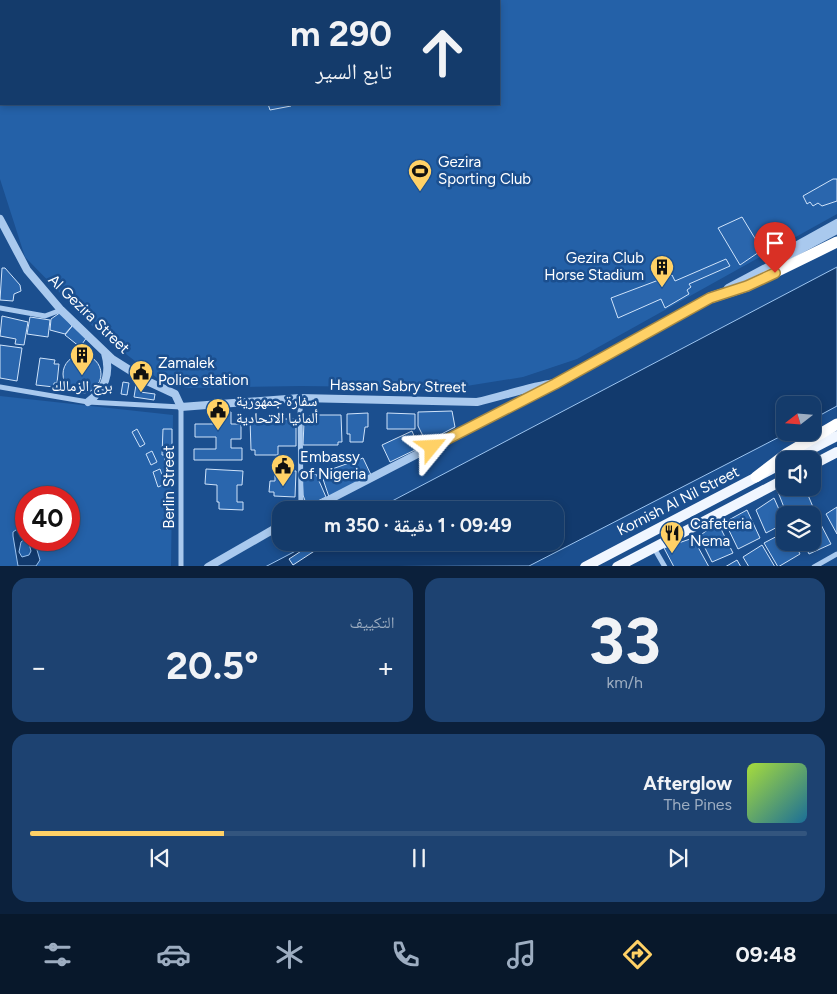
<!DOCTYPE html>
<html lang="ar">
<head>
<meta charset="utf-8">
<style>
	:root { --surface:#143b6b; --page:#1d4271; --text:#f1f3f6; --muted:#9dadc1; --line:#33557e; --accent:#ffd166 }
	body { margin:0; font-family:Figtree,"Noto Naskh Arabic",sans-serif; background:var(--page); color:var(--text); direction:rtl; height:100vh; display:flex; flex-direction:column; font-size:19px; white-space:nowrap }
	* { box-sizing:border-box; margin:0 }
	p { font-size:16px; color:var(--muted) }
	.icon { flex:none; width:28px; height:28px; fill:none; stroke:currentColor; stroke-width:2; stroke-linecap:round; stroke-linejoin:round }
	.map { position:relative; height:566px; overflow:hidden; direction:ltr }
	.sheet { display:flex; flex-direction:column; gap:12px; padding:12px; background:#0b203b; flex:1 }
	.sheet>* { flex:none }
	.guide { position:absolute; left:0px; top:0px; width:500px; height:105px; box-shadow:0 2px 8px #0003,0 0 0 1px var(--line); direction:rtl; background:#143b6b; color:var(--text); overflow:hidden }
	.needle { width:32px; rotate:253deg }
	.tools { position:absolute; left:776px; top:396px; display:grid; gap:10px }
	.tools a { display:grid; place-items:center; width:45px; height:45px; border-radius:10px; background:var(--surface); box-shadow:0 2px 8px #0003,0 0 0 1px var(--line); font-size:25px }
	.speed { position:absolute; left:15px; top:486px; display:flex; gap:10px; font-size:25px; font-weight:700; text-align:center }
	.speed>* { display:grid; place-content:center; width:65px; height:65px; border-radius:50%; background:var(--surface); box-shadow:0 2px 8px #0003,0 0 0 1px var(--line); line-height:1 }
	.speed .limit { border:8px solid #d22; background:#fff; color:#111 }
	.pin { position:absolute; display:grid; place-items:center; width:42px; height:42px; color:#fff; margin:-51px -21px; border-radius:50% 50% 50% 0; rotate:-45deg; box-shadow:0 0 5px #0007 }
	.pin .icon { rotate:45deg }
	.me { position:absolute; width:55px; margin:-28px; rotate:63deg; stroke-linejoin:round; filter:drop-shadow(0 0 4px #0008) }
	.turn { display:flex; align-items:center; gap:18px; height:105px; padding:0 25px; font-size:22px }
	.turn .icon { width:65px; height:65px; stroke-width:2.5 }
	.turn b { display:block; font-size:35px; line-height:42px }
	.big { font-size:38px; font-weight:700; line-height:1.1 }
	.sheet .widget { flex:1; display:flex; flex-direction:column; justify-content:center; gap:8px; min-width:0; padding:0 18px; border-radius:15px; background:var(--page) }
	.sheet .dial { align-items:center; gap:0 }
	.dial b { font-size:65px; line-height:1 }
	.song { display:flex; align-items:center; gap:15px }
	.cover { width:60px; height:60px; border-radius:8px; background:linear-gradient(135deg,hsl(80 70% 55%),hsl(200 70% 35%)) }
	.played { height:5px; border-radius:2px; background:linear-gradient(90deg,var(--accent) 25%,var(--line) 25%) }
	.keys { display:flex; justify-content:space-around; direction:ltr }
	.heat { display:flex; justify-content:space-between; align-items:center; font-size:28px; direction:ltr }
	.sheet .tiles { flex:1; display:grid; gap:12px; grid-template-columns:1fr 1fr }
	.widget:last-child { grid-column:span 2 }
	.trip { position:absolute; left:272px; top:501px; width:292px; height:50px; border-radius:15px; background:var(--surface); box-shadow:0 2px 8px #0003,0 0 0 1px var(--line); font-weight:700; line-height:50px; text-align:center; direction:rtl }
	.tabs { display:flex; height:80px; justify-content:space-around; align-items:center; background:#08182b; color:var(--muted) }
	.tabs .icon { width:35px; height:35px }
	.tabs .active { color:var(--accent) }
	.tabs b { font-size:22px; color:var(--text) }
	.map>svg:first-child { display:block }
	.green { fill:#2461a8; fill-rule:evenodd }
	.water { fill:#123a6d; stroke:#9cc4f0 }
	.building { fill:#2a66ad; stroke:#cfe3fa }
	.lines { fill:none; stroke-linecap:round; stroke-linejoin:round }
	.minor { stroke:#a9c9ee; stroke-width:5 }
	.tertiary { stroke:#a9c9ee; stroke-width:8 }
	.primary { stroke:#f0f6ff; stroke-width:10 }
	.motorway { stroke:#fff; stroke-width:11 }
	.route-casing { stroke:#a68842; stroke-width:12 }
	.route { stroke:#ffd166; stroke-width:9 }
	.labels { text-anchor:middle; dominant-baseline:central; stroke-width:5; stroke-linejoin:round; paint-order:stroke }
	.poi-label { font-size:15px; fill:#fff; stroke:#1b4f8f; text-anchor:start }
	.street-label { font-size:15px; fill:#fff; stroke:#1b4f8f }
</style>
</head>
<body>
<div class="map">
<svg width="837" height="567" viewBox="0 0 837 567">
	<rect width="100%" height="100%" fill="#1b4f8f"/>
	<path class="green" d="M0,0H837V214L577,359L523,377L454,388L301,386L186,388L157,378L100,334L25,257L0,179ZM1,1H499V104H1Z
		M0,396L173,415L171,566H0ZM26,498H69V540H26Z"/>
	<path class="water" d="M837,267V406L813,419L812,405H785V432L787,433L758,448L529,566L265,567L311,543L556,542V510H375Z
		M20,520H22L23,527L26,528V538L21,542L19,552L22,557L29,555L31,551L28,540H34L40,560L36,566H18L13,536V532L19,528Z"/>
	<path class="building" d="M0,0H65V1H1V57Z
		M268,104H290L291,106L270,110Z
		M833,179H837V201L822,206L818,203L813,206L810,202L807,204L803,196Z
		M742,217L762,250L740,265L718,228Z
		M726,259L730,266L689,284L691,287L687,290L689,294L665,308L661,299L618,318L611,298L672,275L675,281Z
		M2,268H5L20,285L21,291L14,294L13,301L0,300Z
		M61,312L72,326L65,334L50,330L51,319Z
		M2,316L28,322L24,345L15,344L16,339L0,336Z
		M30,317L50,320L48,337L27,334Z
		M73,325L87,337L80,347L65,335Z
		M0,345L22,348L17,381L0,378Z
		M63 374a19 19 0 1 1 38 0a19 19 0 1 1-38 0Z
		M40,358L55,360L54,364H59L57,383H54V387L36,385Z
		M123,382L129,383L127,395L121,394Z
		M136,385H141L140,392L155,394L154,400L134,397Z
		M452,411L455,427L426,442L418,426V412Z
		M220,412H231V424H241V439H231V448H242V460H194V449H216V437H195V424H220Z
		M368,413V427H365L363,442H350V434H347V414Z
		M387,413L415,414V429H387Z
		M310,415H341L342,442H338V445H303L304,422H307V418H310Z
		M250,419H296V446H278V455H255V450H251Z
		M137,429L145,444L140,447L132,432Z
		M163,429H172V455H162Z
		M412,431L419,448L390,462L382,445Z
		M152,451L157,462L151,465L146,454Z
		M165,458H170L169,478H164Z
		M363,458L372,477L329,497L321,473Z
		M160,469L165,484L158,487L153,472Z
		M206,469L243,471L242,485H237V502H243V510L219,509V502H217V485L205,484Z
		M275,470L296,471L295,497L274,496V492H269L270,481H275Z
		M302,474H316L326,497L307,506L303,495Z
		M788,488H805L813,507L796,515H787L778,492Z
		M774,498L785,523L766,533L756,510Z
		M837,507V534L826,514Z
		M747,510L760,538L738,549L725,522Z
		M816,515L831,544L809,554L803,542H812V517Z
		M718,523L733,553L712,562L699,536Z
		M785,532V542H794L800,554L778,567L764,543Z
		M693,538L709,567H674L664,548Z
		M312,544L316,550L293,565L289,559Z
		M762,545L775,567H749L743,557Z
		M737,560L741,567H725Z"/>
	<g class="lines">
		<path class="minor" d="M0,308L45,316L61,310
			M0,387L88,402L181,407V567
			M300,398L301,510
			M654,548L665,567
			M814,567L837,554"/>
		<path class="tertiary" d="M0,219L27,270L61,310L112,359L147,381L175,394L181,407L300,398L477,402C503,396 528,387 555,383
			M792,248L837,223
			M728,288L837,230
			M88,402C105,390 111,373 105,353
			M309,510L555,383L714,296
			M208,567L281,525"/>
		<path class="primary" d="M790,460L837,436
			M812,465L837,452
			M585,567L785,462
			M617,567L785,479"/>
		<path class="motorway" d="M710,298L747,286L837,242
			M756,477L786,454L837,424"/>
	</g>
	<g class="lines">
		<g class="route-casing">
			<path id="route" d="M432,447L555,384L710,298L747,286L775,273"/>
		</g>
		<use href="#route" class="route"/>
	</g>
	<defs>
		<g id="stadium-pin" transform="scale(1.25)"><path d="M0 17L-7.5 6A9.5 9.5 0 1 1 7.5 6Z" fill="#ffd166" stroke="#1b4f8f"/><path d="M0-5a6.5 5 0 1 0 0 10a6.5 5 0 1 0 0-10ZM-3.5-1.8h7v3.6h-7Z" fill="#111"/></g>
		<g id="building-pin" transform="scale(1.25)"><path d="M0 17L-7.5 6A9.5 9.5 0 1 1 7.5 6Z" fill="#ffd166" stroke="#1b4f8f"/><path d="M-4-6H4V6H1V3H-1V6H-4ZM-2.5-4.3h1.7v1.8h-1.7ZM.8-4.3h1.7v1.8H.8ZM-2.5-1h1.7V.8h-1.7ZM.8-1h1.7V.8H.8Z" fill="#111"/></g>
		<g id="civic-pin" transform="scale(1.25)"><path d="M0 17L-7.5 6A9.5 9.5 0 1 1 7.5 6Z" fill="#ffd166" stroke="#1b4f8f"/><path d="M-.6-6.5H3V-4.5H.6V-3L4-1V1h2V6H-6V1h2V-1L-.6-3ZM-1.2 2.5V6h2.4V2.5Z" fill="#111"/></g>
		<g id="restaurant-pin" transform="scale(1.25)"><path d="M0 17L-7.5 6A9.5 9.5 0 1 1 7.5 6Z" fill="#ffd166" stroke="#1b4f8f"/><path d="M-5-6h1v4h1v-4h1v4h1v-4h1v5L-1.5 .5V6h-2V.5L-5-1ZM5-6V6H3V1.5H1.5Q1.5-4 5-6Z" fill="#111"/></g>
	</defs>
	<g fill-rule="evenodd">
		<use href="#stadium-pin" x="420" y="171"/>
		<use href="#building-pin" x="662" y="267"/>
		<use href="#building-pin" x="82" y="355"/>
		<use href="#civic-pin" x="141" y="372"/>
		<use href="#civic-pin" x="218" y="410"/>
		<use href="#civic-pin" x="283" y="466"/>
		<use href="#restaurant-pin" x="672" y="533"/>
	</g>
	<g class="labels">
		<g class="poi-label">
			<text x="438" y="162">Gezira<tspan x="438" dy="17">Sporting Club</tspan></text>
			<text x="644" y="258" text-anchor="end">Gezira Club<tspan x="644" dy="17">Horse Stadium</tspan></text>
			<text x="158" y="363">Zamalek<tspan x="158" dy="17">Police station</tspan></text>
			<text x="82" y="386" text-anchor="middle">برج الزمالك</text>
			<text x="236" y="401">سفارة جمهورية<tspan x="236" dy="17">ألمانيا الاتحادية</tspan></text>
			<text x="300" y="457">Embassy<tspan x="300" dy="17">of Nigeria</tspan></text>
			<text x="690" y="524">Cafeteria<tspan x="690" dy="17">Nema</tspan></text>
		</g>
		<g class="street-label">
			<text transform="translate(89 314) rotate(44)">Al Gezira Street</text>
			<text transform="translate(398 386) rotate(1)">Hassan Sabry Street</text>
			<text transform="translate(169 487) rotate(-90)">Berlin Street</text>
			<text transform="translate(678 501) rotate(-27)">Kornish Al Nil Street</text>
		</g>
	</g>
</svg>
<div class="tools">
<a><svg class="needle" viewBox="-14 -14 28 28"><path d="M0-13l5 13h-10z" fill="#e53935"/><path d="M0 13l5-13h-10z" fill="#9dadc1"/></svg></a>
<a><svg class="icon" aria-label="sound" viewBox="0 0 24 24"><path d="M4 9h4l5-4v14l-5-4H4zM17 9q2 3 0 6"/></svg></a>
<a><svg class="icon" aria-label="layers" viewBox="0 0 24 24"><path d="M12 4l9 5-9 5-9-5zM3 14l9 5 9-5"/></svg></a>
</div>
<div class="speed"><div class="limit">40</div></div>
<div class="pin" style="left:775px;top:273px;background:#d93025"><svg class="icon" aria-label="arrive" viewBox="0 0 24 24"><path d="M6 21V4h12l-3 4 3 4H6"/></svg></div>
<svg class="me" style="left:432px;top:447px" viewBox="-20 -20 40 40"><path d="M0-17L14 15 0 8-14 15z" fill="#ffd166" stroke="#fff" stroke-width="4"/></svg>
<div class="trip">09:49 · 1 دقيقة · 350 m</div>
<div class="guide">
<div class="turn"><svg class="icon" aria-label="ahead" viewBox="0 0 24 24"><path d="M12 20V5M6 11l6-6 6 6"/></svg><div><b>290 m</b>تابع السير</div></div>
</div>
</div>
<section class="sheet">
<div class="tiles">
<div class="widget dial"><b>33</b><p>km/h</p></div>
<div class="widget"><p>التكييف</p>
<div class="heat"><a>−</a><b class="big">20.5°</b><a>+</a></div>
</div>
<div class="widget">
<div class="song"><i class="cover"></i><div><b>Afterglow</b><p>The Pines</p></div></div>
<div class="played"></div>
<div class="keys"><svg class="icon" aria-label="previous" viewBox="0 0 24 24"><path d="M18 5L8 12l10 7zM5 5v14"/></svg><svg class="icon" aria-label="pause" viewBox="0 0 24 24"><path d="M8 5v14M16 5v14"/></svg><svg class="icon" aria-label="next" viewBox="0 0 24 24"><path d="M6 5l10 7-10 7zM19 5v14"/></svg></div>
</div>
</div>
</section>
<nav class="tabs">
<b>09:48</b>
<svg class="icon active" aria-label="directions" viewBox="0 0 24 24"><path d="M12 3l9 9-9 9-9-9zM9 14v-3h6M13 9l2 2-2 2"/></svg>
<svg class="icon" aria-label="music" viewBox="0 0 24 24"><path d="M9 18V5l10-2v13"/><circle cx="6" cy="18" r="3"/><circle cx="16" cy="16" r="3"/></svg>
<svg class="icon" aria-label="phone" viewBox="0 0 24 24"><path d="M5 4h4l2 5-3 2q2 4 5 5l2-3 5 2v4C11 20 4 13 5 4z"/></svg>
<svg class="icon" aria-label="climate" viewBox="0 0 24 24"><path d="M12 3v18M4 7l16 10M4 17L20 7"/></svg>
<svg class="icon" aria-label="car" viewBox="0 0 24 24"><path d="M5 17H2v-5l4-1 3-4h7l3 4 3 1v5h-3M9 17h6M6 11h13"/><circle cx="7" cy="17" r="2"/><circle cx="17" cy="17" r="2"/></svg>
<svg class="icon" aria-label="filters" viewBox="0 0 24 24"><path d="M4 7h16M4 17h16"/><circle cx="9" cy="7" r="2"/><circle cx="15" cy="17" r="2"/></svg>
</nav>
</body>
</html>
